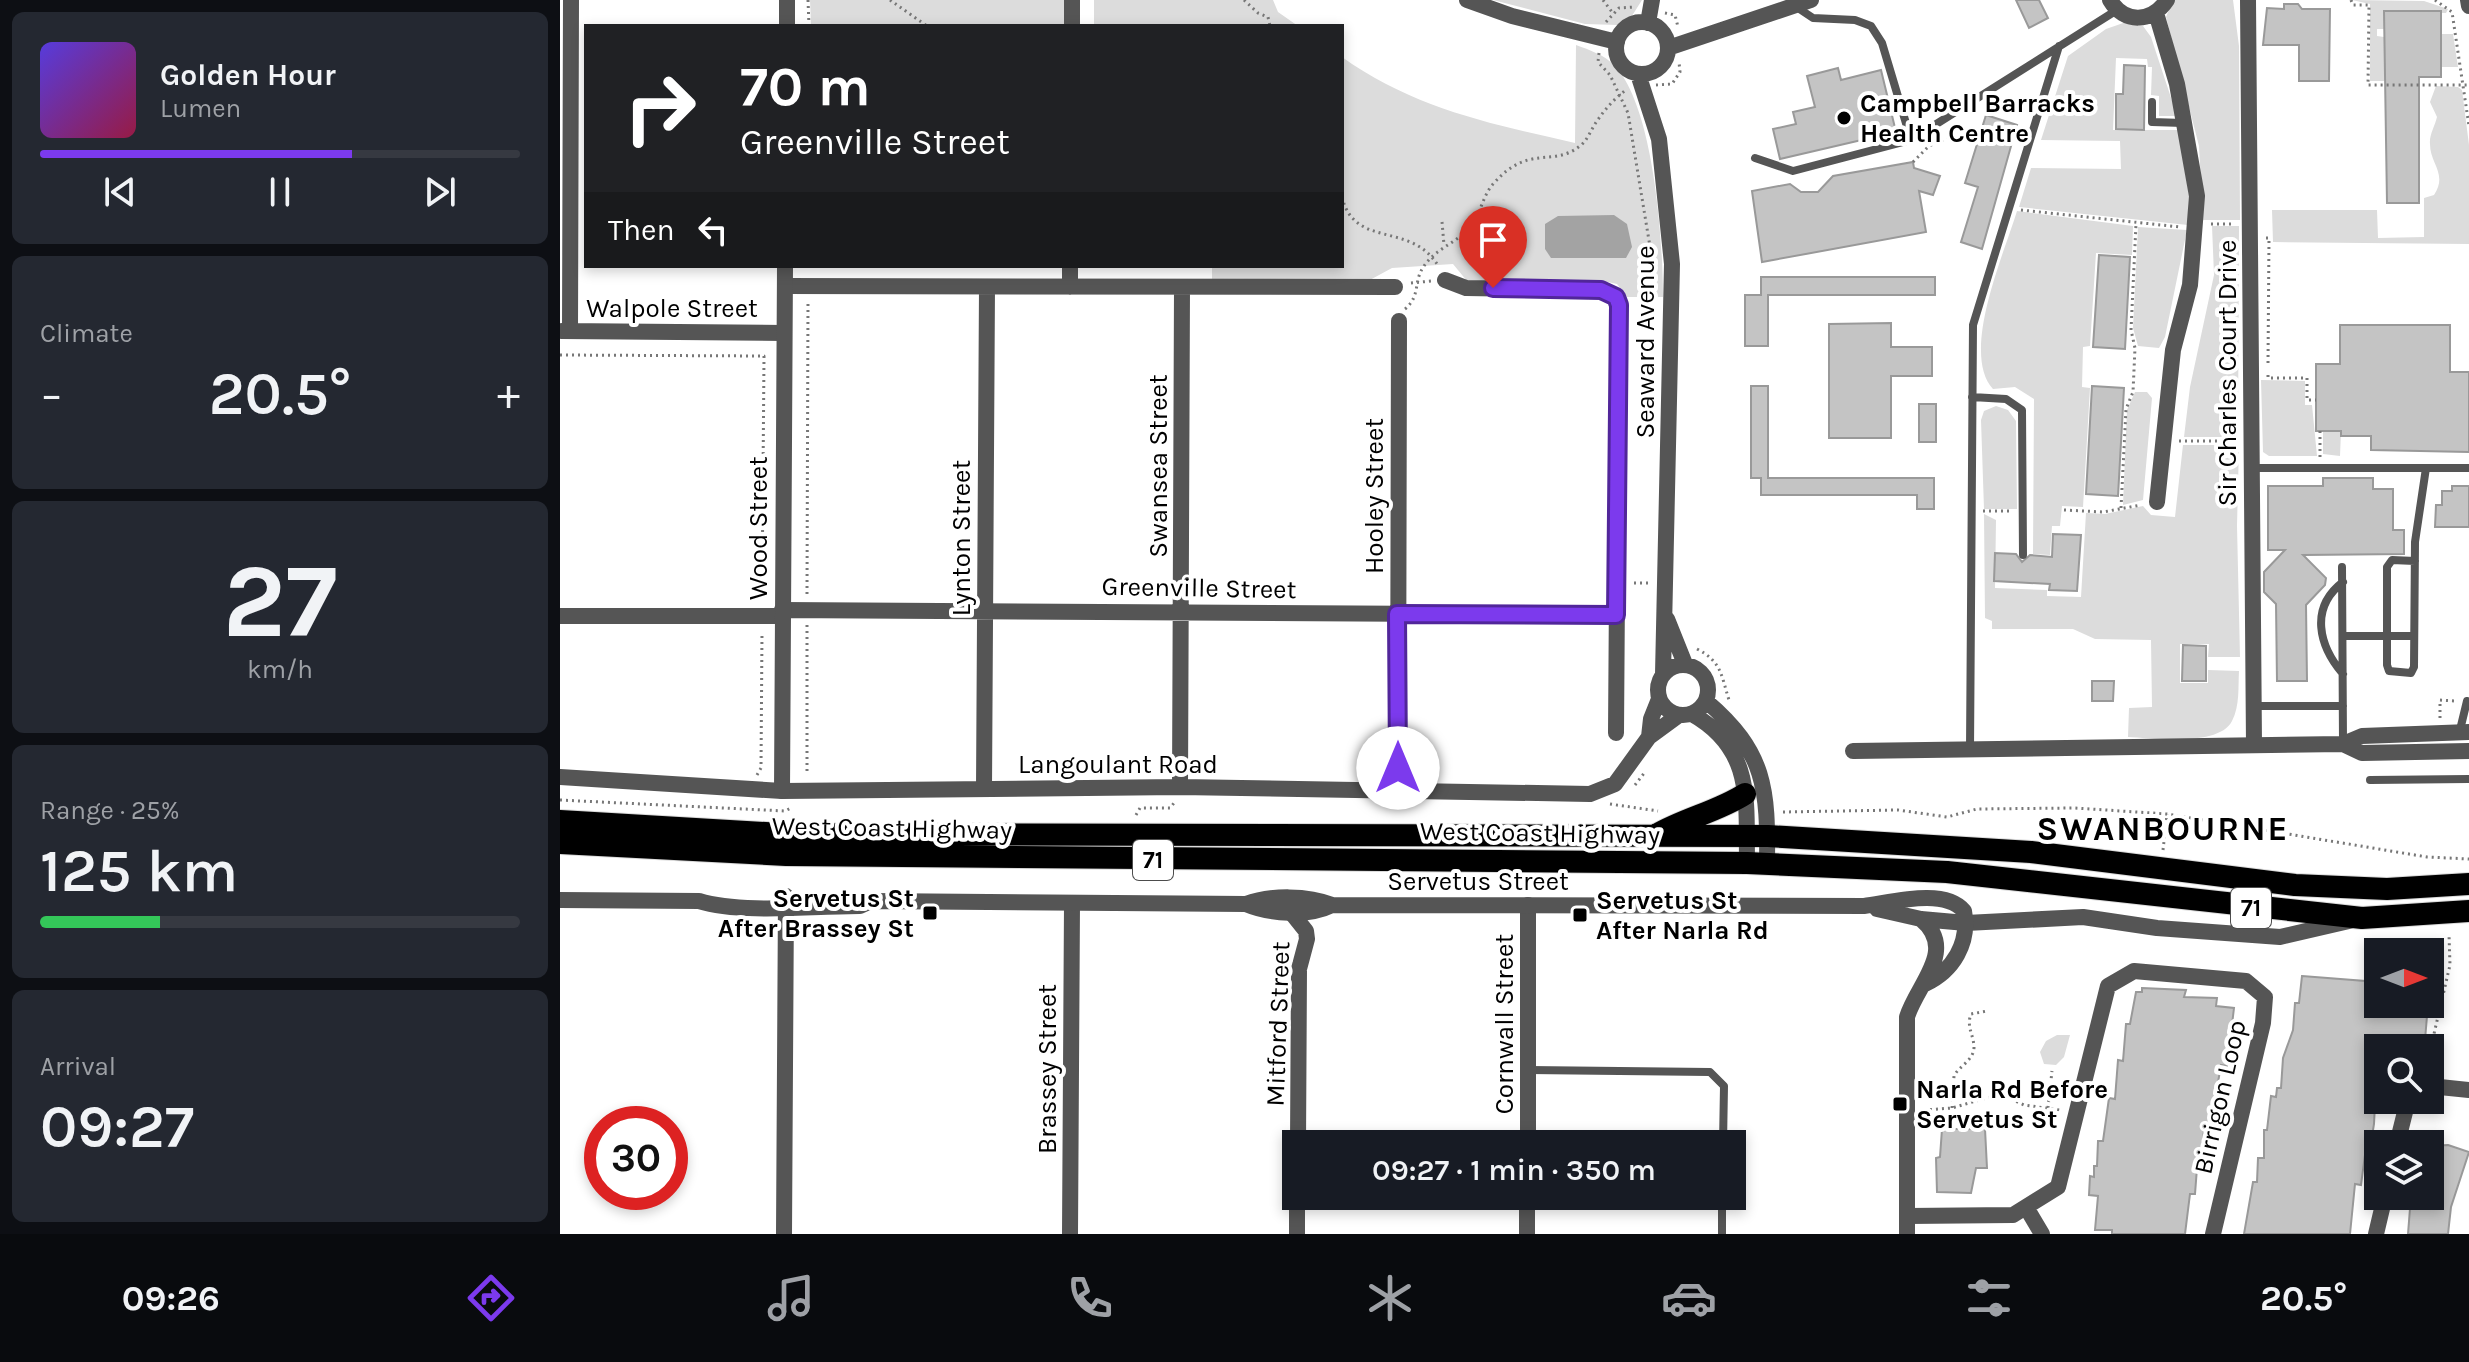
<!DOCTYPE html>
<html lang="en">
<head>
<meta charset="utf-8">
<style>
	:root { --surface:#171b24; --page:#242831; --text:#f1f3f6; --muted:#9ea1a6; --line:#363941; --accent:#7c3aed }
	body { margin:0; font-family:Karla,sans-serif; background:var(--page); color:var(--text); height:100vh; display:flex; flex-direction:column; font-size:30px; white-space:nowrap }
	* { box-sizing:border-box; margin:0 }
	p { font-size:26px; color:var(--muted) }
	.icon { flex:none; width:44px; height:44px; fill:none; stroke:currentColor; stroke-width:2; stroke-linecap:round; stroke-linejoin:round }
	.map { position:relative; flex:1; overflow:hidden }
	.sheet { display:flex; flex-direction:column; gap:12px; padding:12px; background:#0d0f14; width:560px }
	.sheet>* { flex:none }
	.guide { position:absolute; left:24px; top:24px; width:760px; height:244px; border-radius:0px; box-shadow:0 4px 12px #0003; background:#202124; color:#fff; overflow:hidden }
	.needle { width:52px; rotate:90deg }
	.buttons { position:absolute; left:1804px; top:938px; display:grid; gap:16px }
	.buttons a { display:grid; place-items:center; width:80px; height:80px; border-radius:0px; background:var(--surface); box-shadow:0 4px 12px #0003; font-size:40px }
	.speed { position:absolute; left:24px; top:1106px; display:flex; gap:16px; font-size:40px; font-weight:700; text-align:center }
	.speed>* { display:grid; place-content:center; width:104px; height:104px; border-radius:50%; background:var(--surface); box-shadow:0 4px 12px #0003; line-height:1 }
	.speed .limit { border:12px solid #d22; background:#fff; color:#111 }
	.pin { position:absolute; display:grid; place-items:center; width:68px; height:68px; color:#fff; margin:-82px -34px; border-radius:50% 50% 50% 0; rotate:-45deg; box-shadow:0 0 8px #0007 }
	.pin .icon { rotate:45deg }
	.me { position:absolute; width:88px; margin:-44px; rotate:0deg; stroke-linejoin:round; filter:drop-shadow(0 0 6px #0008) }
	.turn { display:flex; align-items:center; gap:28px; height:168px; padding:0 24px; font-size:36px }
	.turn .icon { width:104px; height:104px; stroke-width:2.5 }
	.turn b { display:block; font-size:56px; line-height:68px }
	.then { display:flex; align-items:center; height:76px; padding:0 24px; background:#0003; gap:16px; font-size:30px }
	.big { font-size:60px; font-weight:600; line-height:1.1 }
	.sheet .widget { flex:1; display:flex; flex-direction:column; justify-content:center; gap:12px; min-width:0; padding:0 28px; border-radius:12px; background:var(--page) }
	.sheet .dial { align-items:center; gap:0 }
	.dial b { font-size:104px; line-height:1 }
	.song { display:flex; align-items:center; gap:24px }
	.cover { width:96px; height:96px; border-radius:12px; background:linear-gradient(135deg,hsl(250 70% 55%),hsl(340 70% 35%)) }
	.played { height:8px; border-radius:4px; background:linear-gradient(90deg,var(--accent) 65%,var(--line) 65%) }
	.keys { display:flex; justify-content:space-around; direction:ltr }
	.heat { display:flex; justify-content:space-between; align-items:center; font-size:44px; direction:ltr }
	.charge { height:12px; border-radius:6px; background:linear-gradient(90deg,#34c759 25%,var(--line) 0) }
	.trip { position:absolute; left:722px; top:1130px; width:464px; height:80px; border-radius:0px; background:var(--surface); box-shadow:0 4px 12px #0003; font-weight:600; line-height:80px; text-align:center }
	.menu { display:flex; height:128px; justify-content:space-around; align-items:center; background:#090b0e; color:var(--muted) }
	.menu .icon { width:56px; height:56px }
	.menu .selected { color:var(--accent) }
	.menu b { font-size:36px; color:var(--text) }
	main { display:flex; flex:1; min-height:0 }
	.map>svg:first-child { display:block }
	.green { fill:#dcdcdc }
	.water { fill:#a3a3a3 }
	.building { fill:#c4c4c4; stroke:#999; stroke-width:2 }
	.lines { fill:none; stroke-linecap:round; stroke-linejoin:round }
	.trunk-casing { stroke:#dbdbdb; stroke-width:24 }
	.path { stroke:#777; stroke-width:3; stroke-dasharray:2 4; stroke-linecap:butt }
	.service { stroke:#555; stroke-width:8 }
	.minor { stroke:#555; stroke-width:16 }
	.tertiary { stroke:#555; stroke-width:16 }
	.trunk { stroke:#000; stroke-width:22 }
	.route-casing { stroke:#51269a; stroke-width:20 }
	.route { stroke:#7c3aed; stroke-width:14 }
	.poi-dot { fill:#000; stroke:#fff; stroke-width:3 }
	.labels { text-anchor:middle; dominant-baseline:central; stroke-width:8; stroke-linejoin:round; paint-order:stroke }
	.shield { fill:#fff; stroke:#4c4c4c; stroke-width:2 }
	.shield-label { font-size:24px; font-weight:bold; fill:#000 }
	.poi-label { font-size:26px; font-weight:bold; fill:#000; stroke:#fff; text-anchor:start }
	.street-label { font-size:26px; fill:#000; stroke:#fff }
	.district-label { font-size:34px; font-weight:bold; letter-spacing:2px; fill:#000; stroke:#fff }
</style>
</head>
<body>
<main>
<section class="sheet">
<div class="widget">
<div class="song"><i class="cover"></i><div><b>Golden Hour</b><p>Lumen</p></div></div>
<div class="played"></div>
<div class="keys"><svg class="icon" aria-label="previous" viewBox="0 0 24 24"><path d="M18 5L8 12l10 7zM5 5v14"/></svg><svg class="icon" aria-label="pause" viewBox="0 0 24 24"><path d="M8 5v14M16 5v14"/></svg><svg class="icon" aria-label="next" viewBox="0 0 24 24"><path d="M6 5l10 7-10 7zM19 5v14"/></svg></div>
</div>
<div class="widget"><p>Climate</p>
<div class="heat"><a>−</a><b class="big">20.5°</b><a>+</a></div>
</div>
<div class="widget dial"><b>27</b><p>km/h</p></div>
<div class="widget"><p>Range · 25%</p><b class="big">125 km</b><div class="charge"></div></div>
<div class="widget"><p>Arrival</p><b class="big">09:27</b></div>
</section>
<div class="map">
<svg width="1909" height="1234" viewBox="0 0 1909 1234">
	<rect width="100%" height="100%" fill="#fff"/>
	<path class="green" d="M250,0H505V26L251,25Z
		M534,0H713L718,12L738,26H534Z
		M933,0H1082L1070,19L1058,25L1025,24Z
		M1613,0H1673L1679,46L1680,220H1643L1639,146L1606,17Z
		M1792,0L1864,1L1888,9L1886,13L1824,11V29H1817V36L1824,37V77L1828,81H1810V4Z
		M1569,21L1583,26L1591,37L1617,116H1599V96L1591,95L1592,67H1588L1587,59L1556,58L1553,130H1618L1629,195L1628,225L1459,207L1471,168L1561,169L1560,141L1481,140L1508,56L1546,29Z
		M1882,34H1893L1898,67H1882Z
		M1016,45C1030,50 1044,55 1054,65C1094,106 1103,241 1103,297H1067L1057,284L1048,282L907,281L893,264L832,268L808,281H652V266H782V57C853,108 931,124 1015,143Z
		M1876,86L1898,87L1902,90L1909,145V244L1713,242L1712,210H1817L1818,238L1864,237V198L1874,195C1888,174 1870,164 1870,144C1869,135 1875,126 1877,117L1870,102Z
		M1457,211L1573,226L1572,255L1536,253L1530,346L1523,347L1522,387L1530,388L1523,507L1502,506L1500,526H1492L1490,555L1473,554L1474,399L1455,387L1433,389C1400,353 1444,254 1457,211Z
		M1652,226H1679L1678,437H1624L1630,387L1654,275Z
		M1578,227L1627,230L1605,337L1599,348L1578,346L1573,328Z
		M1701,380L1745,381V405H1752L1757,456H1709L1703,452Z
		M1575,392H1587L1592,398L1583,500L1563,505L1567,410Z
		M1436,406L1448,410L1456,421L1457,509H1424L1421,420L1424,411Z
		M1763,431H1781L1780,456L1763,454Z
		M1623,445H1679L1677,526L1680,657H1648L1649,644H1620V683H1648V670L1679,671C1678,687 1680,706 1672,721C1659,747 1593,738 1568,737L1569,708L1592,707L1591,640L1535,639L1513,629H1432V621L1425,618L1424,514L1436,520L1435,588L1487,590V596L1521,597L1526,513L1545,514L1583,506L1591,515L1615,517Z
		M1497,1035H1510L1504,1057L1496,1065L1484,1064L1480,1052L1486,1041Z"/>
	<path class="water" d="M1054,215L1067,224L1072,247L1066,258H991L985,249V224L998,216Z"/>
	<path class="building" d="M1456,0H1479L1488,18L1469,28Z
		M1724,4H1738L1742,9H1770L1769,81H1739V45H1703L1707,8L1724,9Z
		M1824,11H1881V77H1859V203H1827Z
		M1564,65L1585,66L1584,130L1556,129V94H1563Z
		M1278,68L1281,80L1321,70L1336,132L1220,159L1213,129L1236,124L1233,112L1255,107L1247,76Z
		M1426,115L1457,125L1422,249L1401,242L1418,187L1405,183Z
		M1353,162L1354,168L1380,176L1373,195L1359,191L1366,232L1202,262L1192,191L1230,184L1241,192H1258L1273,176Z
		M1539,255L1570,257L1565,349L1533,347Z
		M1201,277H1375V295H1208V346H1185V295H1201Z
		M1331,323V347H1372V376H1331V438H1269V324Z
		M1780,325H1890V372H1909V452L1811,450V436H1781V431H1756V364H1780Z
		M1191,386H1208V478H1374V509H1357V495H1201V478H1191Z
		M1532,386L1564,388L1558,496L1526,494Z
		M1359,404H1376V442H1359Z
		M1763,478H1813V489H1833V530H1844V554L1743,555L1766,578L1765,585L1746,605L1747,681H1717L1716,604L1704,592V572L1725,550H1708V486H1763Z
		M1892,486H1909V527H1875L1876,505H1882V491H1892Z
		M1493,534L1521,535L1517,591L1489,590L1490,584L1434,581L1435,553L1456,554L1462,562L1470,555L1492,557Z
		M1623,645L1646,646V681H1622Z
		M1532,681H1554L1553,701H1532Z
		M1742,976L1818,982V1004H1868L1865,1040H1862L1861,1048H1818L1814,1124L1809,1155H1805L1801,1185L1795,1184L1790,1234H1684L1693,1182H1697L1698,1158H1704V1130H1707L1711,1096L1716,1097L1717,1088H1721L1723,1058L1733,1030L1735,1003H1739Z
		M1582,988L1626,990L1624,997L1657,998L1656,1006L1674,1008L1667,1066L1661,1065L1650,1129L1644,1130L1640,1168H1637L1635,1194H1630L1625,1234H1552V1230H1535L1538,1196L1529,1195L1530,1176L1534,1177V1166H1537L1538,1141H1543L1549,1098L1555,1099L1558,1060L1563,1061L1566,1024H1570L1576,992H1582Z
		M1382,1129H1425L1427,1168H1416L1411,1193L1377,1192L1376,1158L1380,1157Z
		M1888,1145L1909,1152L1891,1207L1888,1234H1848L1851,1196L1870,1199V1146Z"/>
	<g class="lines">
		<g class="trunk-casing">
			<path id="trunk" d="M0,821L222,834L1208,836L1471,852L1735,885L1827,889L1909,884
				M1096,835C1125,818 1157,812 1185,794
				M0,843L226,855L1187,863L1387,872L1802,918L1909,911"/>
		</g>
		<path class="path" d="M248,0L249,26
			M330,0L367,26
			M684,0L698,13L708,17L710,26
			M1043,0L1052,12
			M1791,0L1793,5H1809L1808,85H1909
			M1875,0L1892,12L1909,126
			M1105,13L1115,15L1118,27
			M1046,22L1059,8L1075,7
			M1039,53L1038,62L1050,75L1068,113L1095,277
			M1096,85L1112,84L1120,72L1119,62
			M1353,162L1369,146L1402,132
			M782,197C795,250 851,220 879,267
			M1461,210L1620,227
			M882,222L884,245
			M1651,224H1675
			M1706,238H1709L1708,363
			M851,283L872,281
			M845,309C861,296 853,281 864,266C876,248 897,243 910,227C921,214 922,197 933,184C969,143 992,168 1020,146C1028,140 1031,129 1037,121C1045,109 1055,98 1066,90
			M0,355L204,356L202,600
			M1708,375V378H1747V400H1756
			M1760,431V458
			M1619,441H1675
			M1561,508L1566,409L1573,392L1575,348L1571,330L1576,224
			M1504,510L1543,512L1581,505
			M1423,511H1452
			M1074,583H1090
			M247,594L248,301
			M247,625V774
			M1137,649C1162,662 1161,675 1169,700
			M1880,718V700L1895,701
			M197,775L201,768L202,632
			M1075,785L1085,772
			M0,800L225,811L231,808
			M1050,804L1098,811
			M1223,812L1338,810L1387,817L1417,809L1515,808L1607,814L1867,857L1909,859
			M576,815L580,808H610L614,803
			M1603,850L1607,814
			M1870,1051L1890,965L1889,935
			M1392,1108L1394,1076C1399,1066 1413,1061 1414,1048C1414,1035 1406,1027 1411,1014L1427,1011
			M1488,1108L1492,1071
			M1364,1110L1392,1108L1440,1094L1464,1105L1500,1110"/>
		<path class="service" d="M1235,6L1253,18L1295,20L1311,26L1322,43L1351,140L1557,10
			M1592,102V122L1623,123
			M1195,158L1233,171L1351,140
			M1412,397L1446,399L1462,410L1463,555
			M1692,468H1909
			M1855,561L1832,560L1827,567V665L1829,671L1851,673L1854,667L1855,542L1866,468
			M1782,567L1783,743
			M1783,582C1749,608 1759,646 1783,674
			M1783,636H1854
			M1694,706H1783
			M1899,734L1907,701
			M1410,750L1413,325L1499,46
			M1810,780L1909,779
			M969,1070L1150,1072L1164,1086L1163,1144
			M1162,1234V1196"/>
		<path class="minor" d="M512,0V26
			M907,0L952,16L1057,42
			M1550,0C1564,24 1592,23 1607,0
			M1688,0L1694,745
			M1908,0L1909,6
			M1596,13L1617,84L1637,196L1630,285L1613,350L1597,502
			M1056 48a26 26 0 1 1 52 0a26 26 0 1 1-52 0Z
			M1088,23L1092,0
			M1108,48L1251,0
			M1078,74L1099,139L1112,264L1103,674
			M885,280L906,288L1041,290L1056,297L1059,305L1056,733
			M225,286L835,287
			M510,287V266
			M2,331L224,333
			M10,331L11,0
			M222,610L1056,615
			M0,616H222
			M1107,619L1125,664
			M1098 690a25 25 0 1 1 50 0a25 25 0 1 1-50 0Z
			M1146,701C1206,752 1208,789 1207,864
			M1132,714C1194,749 1186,801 1187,863
			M1089,737L1091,719L1099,699
			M1783,744L1802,753L1909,751
			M1293,751L1783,744L1802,736L1909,732
			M838,768L839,321
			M0,777L222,791L620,787L1030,794L1055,784L1089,737L1119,715
			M620,787L622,288
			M424,789L427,287
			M730,911L746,931L747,939L739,969L738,1144
			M1406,923L1523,917L1597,928L1720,937L1789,921
			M1870,1086L1909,1090
			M968,1144V905
			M1837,1144L1848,1100
			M1466,1207L1482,1234
			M1348,1216L1453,1215L1498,1187L1548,986L1574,971L1686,981L1705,997L1703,1023L1653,1234
			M224,1234L226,896
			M510,1234L512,904
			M737,1234V1196
			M967,1234V1196
			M1816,1234L1825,1196"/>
		<path class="tertiary" d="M227,26V0
			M222,791L225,266
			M0,900L139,901C181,914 255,906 300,906L311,901L686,904C710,895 748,895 772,905L1304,906C1330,903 1384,887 1404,911C1410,943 1393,971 1365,984
			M686,904C710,914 748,917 772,905
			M1317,909L1361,919L1406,923
			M1347,1234V1017C1357,984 1398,950 1361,919"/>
		<use href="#trunk" class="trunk"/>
	</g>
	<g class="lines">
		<g class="route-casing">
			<path id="route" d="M838,768L837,614L1056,615L1059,305L1056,297L1041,290L933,288"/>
		</g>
		<use href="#route" class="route"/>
	</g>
	<g class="poi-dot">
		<circle cx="1284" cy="118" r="8"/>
		<rect x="362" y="905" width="16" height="16" rx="4"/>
		<rect x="1012" y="907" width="16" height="16" rx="4"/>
		<rect x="1332" y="1096" width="16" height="16" rx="4"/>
	</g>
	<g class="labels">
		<g class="shield">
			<rect x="573" y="840" width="40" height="40" rx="6"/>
			<rect x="1671" y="888" width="40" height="40" rx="6"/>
		</g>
		<g class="shield-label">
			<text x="593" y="860">71</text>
			<text x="1691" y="908">71</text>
		</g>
		<g class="poi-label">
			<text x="1300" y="103">Campbell Barracks<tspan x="1300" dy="30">Health Centre</tspan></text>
			<text x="354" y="898" text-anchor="end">Servetus St<tspan x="354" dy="30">After Brassey St</tspan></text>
			<text x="1036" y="900">Servetus St<tspan x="1036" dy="30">After Narla Rd</tspan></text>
			<text x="1356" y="1089">Narla Rd Before<tspan x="1356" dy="30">Servetus St</tspan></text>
		</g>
		<g class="street-label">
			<text x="112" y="308">Walpole Street</text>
			<text transform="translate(1085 342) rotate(-90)">Seaward Avenue</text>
			<text transform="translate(1667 373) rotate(-90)">Sir Charles Court Drive</text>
			<text transform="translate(598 466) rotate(-90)">Swansea Street</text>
			<text transform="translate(814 496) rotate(-90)">Hooley Street</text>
			<text transform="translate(198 528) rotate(-90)">Wood Street</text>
			<text transform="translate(401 538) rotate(-90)">Lynton Street</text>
			<text transform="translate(639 588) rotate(1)">Greenville Street</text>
			<text x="558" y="764">Langoulant Road</text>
			<text transform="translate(332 828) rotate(1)">West Coast Highway</text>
			<text transform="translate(980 833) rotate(1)">West Coast Highway</text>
			<text x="918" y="881">Servetus Street</text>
			<text transform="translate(718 1024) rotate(-88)">Mitford Street</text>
			<text transform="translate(944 1024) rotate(-90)">Cornwall Street</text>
			<text transform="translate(487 1069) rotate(-90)">Brassey Street</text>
			<text transform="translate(1660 1097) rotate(-77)">Birrigon Loop</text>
		</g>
		<g class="district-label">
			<text x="1603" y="829">SWANBOURNE</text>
		</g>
	</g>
</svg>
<div class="buttons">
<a><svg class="needle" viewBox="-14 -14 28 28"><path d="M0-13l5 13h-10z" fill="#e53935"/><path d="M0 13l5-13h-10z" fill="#9ea1a6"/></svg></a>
<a><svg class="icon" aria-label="search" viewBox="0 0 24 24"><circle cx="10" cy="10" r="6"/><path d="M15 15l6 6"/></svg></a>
<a><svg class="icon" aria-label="layers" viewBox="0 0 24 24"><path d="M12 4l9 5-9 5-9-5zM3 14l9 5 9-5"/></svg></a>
</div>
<div class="speed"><div class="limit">30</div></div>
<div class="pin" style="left:933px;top:288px;background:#d93025"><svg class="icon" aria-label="arrive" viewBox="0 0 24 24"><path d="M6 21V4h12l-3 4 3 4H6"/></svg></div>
<svg class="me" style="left:838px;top:768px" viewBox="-20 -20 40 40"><circle r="19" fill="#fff"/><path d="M0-13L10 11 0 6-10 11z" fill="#7c3aed"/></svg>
<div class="trip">09:27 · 1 min · 350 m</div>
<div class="guide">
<div class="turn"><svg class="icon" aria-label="right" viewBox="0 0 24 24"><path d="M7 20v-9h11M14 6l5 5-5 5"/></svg><div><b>70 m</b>Greenville Street</div></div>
<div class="then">Then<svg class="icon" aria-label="left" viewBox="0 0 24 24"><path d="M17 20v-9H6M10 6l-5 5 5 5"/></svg></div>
</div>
</div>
</main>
<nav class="menu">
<b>09:26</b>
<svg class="icon selected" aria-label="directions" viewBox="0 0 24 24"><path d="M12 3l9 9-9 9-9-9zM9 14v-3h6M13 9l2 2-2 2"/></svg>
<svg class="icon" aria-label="music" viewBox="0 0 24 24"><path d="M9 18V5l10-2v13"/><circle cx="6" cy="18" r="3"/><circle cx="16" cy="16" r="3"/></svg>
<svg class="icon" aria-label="phone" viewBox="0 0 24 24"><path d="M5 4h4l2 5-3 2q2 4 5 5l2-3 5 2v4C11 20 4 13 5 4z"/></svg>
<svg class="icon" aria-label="climate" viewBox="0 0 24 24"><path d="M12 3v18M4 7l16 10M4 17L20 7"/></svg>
<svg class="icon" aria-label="car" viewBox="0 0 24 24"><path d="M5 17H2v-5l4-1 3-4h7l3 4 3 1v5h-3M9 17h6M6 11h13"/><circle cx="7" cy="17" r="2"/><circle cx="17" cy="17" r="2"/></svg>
<svg class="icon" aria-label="filters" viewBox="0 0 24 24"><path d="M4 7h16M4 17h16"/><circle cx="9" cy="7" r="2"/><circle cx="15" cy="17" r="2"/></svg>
<b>20.5°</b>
</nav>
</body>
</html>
